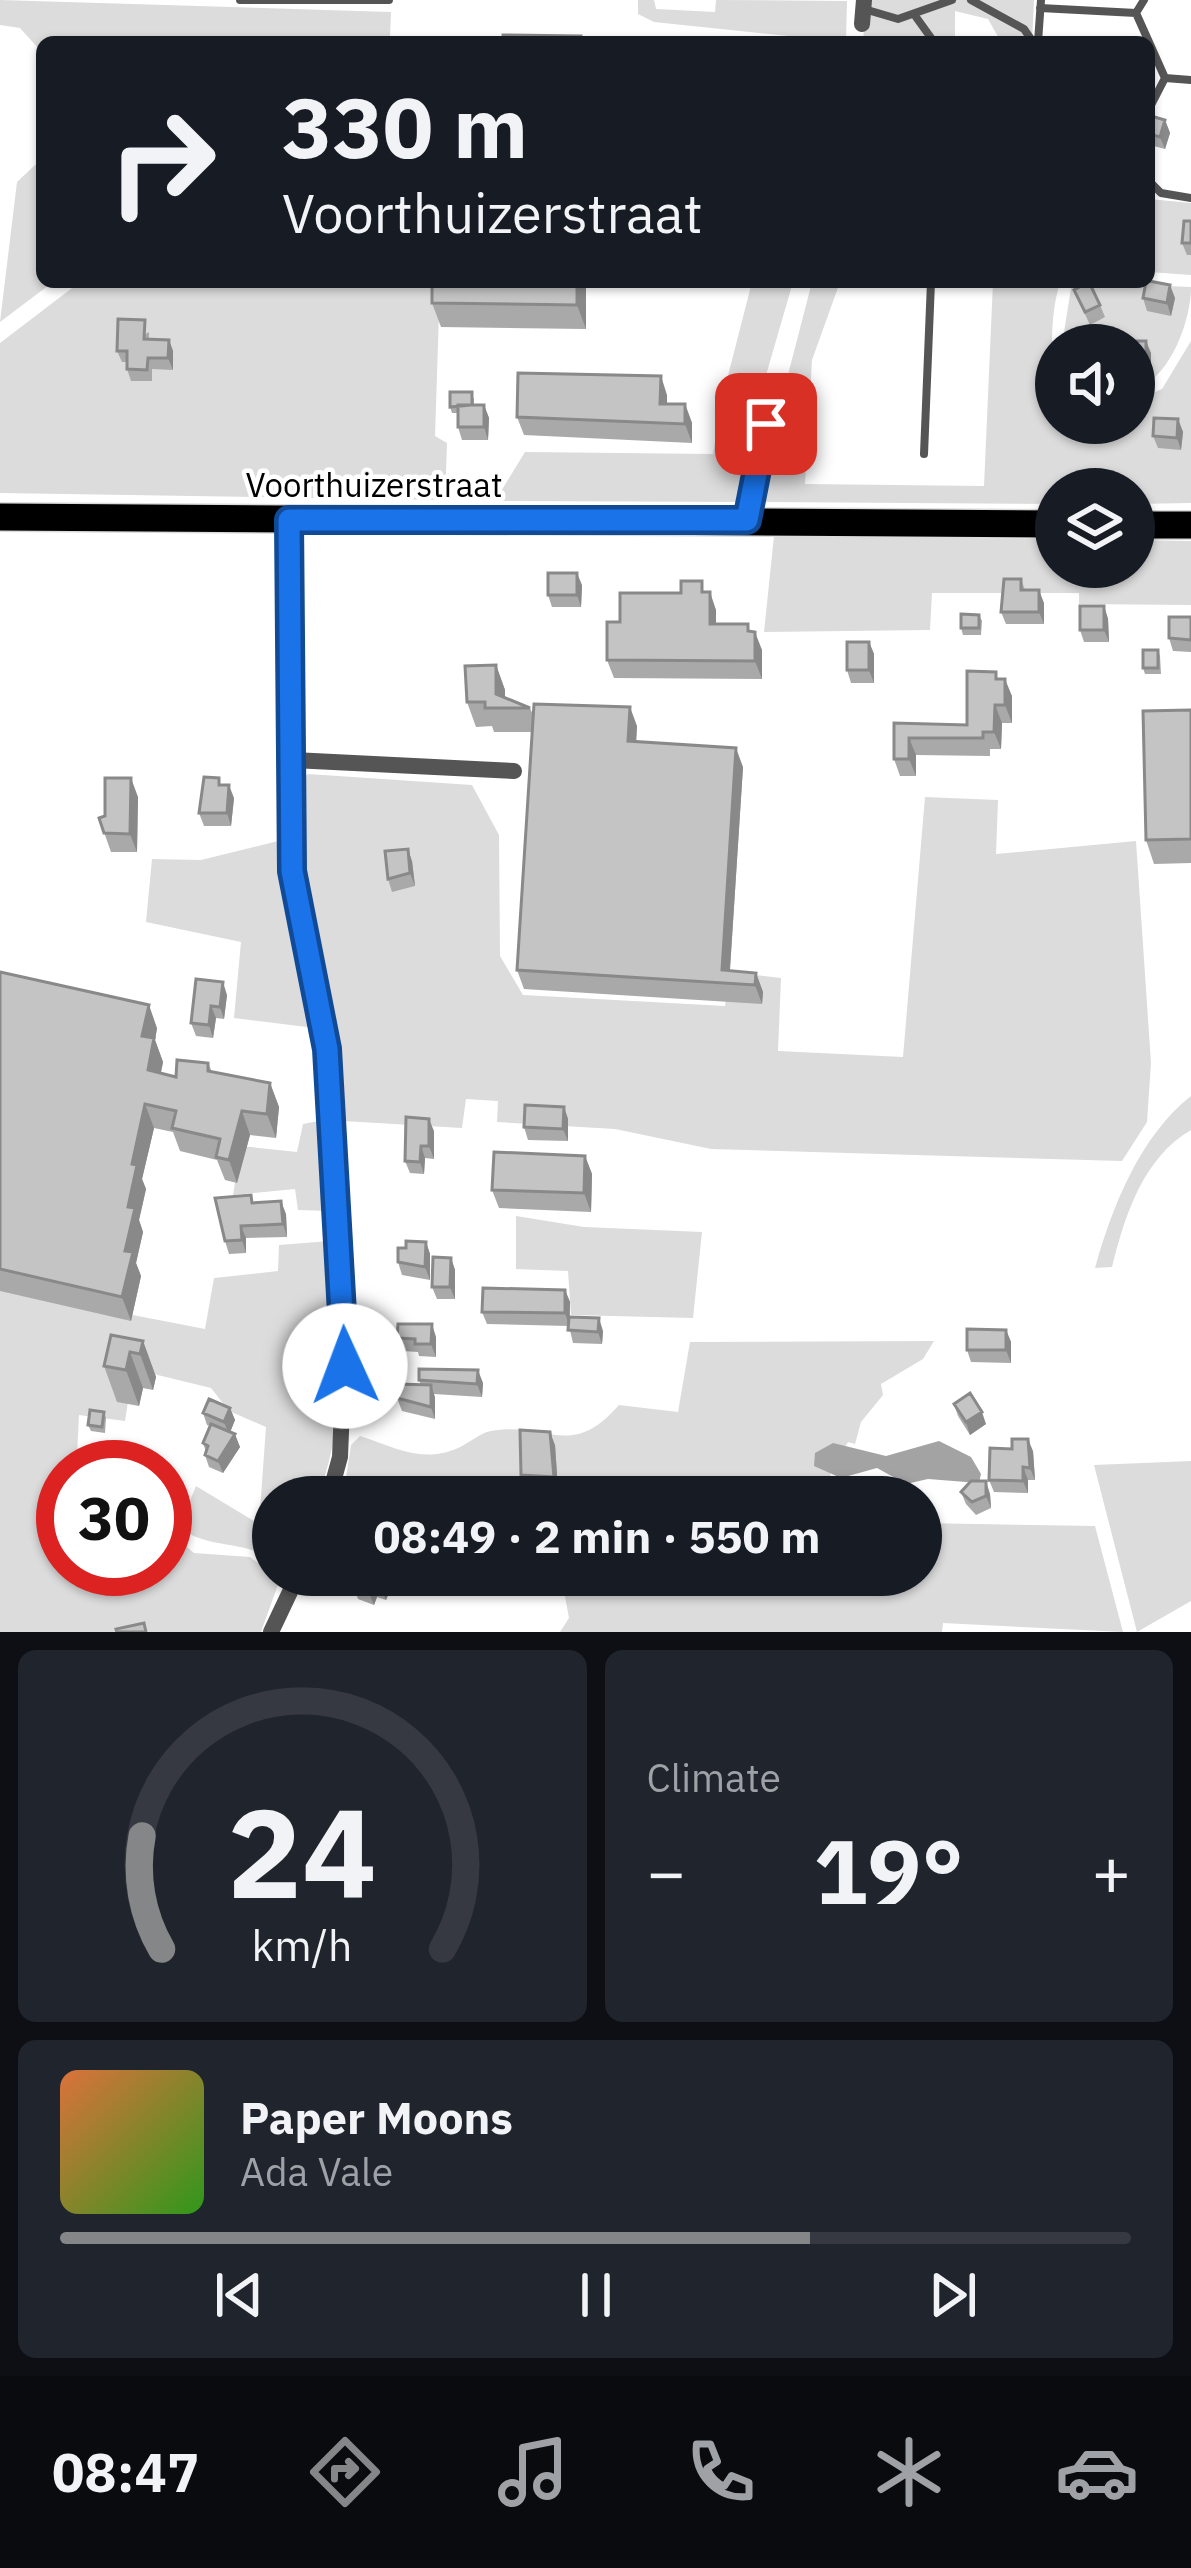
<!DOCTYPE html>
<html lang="en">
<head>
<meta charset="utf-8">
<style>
	:root { --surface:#171b24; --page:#20242c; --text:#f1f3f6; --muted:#9ea1a6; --line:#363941; --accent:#858687 }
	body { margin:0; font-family:"IBM Plex Sans",sans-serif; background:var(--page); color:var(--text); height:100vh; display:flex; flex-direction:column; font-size:45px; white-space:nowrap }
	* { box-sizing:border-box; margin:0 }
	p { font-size:39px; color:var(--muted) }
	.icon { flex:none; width:66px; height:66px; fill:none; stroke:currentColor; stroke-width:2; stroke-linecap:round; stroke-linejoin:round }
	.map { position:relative; height:1632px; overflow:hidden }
	.drawer { display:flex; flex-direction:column; gap:18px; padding:18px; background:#0d0f14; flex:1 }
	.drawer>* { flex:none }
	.banner { position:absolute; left:36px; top:36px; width:1119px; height:252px; border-radius:18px; box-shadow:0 3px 9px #0004; background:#171b24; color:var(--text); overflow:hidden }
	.fabs { position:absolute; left:1035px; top:324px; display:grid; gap:24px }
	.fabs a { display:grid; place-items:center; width:120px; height:120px; border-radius:50%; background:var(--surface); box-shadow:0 3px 9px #0004; font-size:60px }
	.speed { position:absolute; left:36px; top:1440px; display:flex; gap:24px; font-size:60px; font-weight:700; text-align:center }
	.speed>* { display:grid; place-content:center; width:156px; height:156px; border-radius:50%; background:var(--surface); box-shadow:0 3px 9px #0004; line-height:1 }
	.speed .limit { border:18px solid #d22; background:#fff; color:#111 }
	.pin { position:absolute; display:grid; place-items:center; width:102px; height:102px; color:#fff; margin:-51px; border-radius:24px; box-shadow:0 6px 18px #0006 }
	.me { position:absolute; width:132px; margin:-66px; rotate:358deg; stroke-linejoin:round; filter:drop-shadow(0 0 9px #0008) }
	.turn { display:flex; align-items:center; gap:42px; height:252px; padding:0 48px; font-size:54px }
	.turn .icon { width:156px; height:156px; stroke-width:2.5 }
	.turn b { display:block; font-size:84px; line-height:102px }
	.big { font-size:90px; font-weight:700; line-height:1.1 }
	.drawer .card { flex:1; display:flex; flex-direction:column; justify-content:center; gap:18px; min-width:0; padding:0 42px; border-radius:18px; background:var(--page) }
	.drawer .dial { align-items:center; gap:0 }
	.dial svg { height:312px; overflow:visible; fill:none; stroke:var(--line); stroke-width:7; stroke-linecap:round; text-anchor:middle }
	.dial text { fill:var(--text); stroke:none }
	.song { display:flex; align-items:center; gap:36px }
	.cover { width:144px; height:144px; border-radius:18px; background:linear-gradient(135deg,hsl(20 70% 55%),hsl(110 70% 35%)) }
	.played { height:12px; border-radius:6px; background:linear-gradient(90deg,var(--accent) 70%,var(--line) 70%) }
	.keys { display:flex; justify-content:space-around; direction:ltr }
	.heat { display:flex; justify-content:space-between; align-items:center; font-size:66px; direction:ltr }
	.drawer .tiles { flex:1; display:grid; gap:18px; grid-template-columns:1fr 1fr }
	.card:last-child { grid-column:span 2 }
	.trip { position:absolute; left:252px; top:1476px; width:690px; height:120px; border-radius:60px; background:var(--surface); box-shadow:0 3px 9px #0004; font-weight:700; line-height:120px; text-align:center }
	.tab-bar { display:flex; height:192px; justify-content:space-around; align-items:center; background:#090b0e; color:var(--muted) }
	.tab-bar .icon { width:84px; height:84px }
	.tab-bar .on { color:var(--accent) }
	.tab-bar b { font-size:54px; color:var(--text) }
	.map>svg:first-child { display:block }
	.green { fill:#dcdcdc }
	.water { fill:#a3a3a3 }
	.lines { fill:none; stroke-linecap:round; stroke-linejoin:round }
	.primary-casing { stroke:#dbdbdb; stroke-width:30 }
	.service { stroke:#555; stroke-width:8 }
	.minor { stroke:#555; stroke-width:16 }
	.primary { stroke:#000; stroke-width:27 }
	.wall { fill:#a9a9a9 }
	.shaded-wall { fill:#898989 }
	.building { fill:#c4c4c4; stroke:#898989; stroke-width:3 }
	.route-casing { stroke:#114b97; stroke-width:30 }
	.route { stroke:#1a73e8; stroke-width:21 }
	.labels { text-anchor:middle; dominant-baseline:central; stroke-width:9; stroke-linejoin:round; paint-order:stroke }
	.street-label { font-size:33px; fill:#000; stroke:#fff }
</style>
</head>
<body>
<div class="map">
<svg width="1191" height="1632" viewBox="0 0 1191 1632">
	<rect width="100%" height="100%" fill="#fff"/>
	<path class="green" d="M0,0L391,12L390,37L381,42H42L38,48L20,28L0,25Z
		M638,0H654L656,9L715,12L716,0L847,1L846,42L654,22L638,14Z
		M866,0H1034L1032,42H1001L988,19L955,11V40L863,42Z
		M35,165L42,166V282H53L0,322L17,182Z
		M1149,199L1191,203V275L1149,272Z
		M80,282H440L435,436L447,443L445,500L0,493V343Z
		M752,282H793L760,396L724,391Z
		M812,282H840L812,360L805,484L984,486L993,282H1060C1045,333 1056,374 1056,423H1134V401L1162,389L1191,341V503L1134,504V489H1056V504L755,502Z
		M1072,282L1191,287C1191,321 1170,379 1134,390V345H1062Z
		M716,437L749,439L737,502L495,501L525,452L713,454Z
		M774,536L1056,539V567H1134V540L1191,541V605L1079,604V593H932L930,630L764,632Z
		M308,774L472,785L499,835L500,956L523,995L725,1006L729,972L781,978L778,1051L903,1057L925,797L998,800L996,854L1136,841L1151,1063L1147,1122L1122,1161L711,1149L615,1129L497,1122L498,1101L466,1099L462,1128L343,1121C332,1005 303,898 299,781Z
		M286,839L315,1028L234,1018L241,942L146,922L152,859L201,860Z
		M1191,1096V1130C1143,1158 1125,1215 1112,1267L1095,1268C1112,1207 1140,1136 1191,1096Z
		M324,1120L329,1211L298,1210L295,1189L233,1195L241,1146L297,1152L303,1124Z
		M516,1216L584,1227L702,1232L693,1318L571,1315L568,1271L516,1269Z
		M0,1217L4,1290L205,1329L214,1278L278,1271L279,1245L330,1241C335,1324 351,1419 317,1497H273V1560C242,1539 208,1550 179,1527L196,1486L259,1524L266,1427L229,1411L211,1388L133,1369L125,1421L79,1415L77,1455L92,1467H63V1569H165V1529L194,1553L250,1557L280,1579L261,1632H0Z
		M934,1341L923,1359L881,1384L883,1395L861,1422L855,1444L848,1442L830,1471L833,1497H343L351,1445L360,1436C395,1447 421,1464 458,1448C469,1443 480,1433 491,1431C548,1421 570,1461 619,1405L678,1412L690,1342Z
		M1191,1461V1601L1137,1632L1094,1465Z
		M921,1523L1095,1526L1123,1632L943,1623L942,1632H560L569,1618L563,1586L480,1580L481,1575H921Z"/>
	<path class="water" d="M939,1441L971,1457L981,1474L979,1483L928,1479L906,1484L877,1468L841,1478L814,1466L815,1453L833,1443L886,1456Z"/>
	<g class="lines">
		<g class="primary-casing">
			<path id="primary" d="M0,517L1056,524
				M1134,525H1191"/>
		</g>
		<path class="service" d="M240,0H389
			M971,0L1024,29L1033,42
			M1144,0L1136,13L1165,78L1191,80
			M1040,8L1136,13
			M864,9L898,19L952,0
			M916,17L934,42
			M1038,42L1041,0
			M1149,109L1165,78
			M1149,181L1161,193L1191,198
			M924,454L931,282"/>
		<path class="minor" d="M862,24L864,0
			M289,520L292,871L327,1049L345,1330L340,1457L329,1497
			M747,521L774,392
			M293,760L514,771
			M271,1632L298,1575"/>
		<use href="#primary" class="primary"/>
	</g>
	<path class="wall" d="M1165,120L1170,133L1165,149L1150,145L1149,122Z
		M1191,221V255H1187L1182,243Z
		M322,282H398V288L323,286Z
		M586,282V329L441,327L432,303Z
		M1074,290L1100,305L1105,317L1090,325Z
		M1143,298H1175L1171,316L1147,311Z
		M149,332V339L169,340L173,351V370L152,369V381H131L127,369V362H122L117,351Z
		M1134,345L1151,353V372H1134Z
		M667,395V404H685L692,423V443L524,435L517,417Z
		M474,398V405H484L489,418L488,440H462L458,427V413H452L450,407Z
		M1178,419L1183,432L1181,450L1158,448L1153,436Z
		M1021,579L1025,590L1044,603V624H1006L1001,612Z
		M582,585L581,607H552L548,595Z
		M706,592L716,610V624L750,632L762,650V679L614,678L607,660L620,622Z
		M1104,606L1108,619L1109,642H1084L1080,630Z
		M979,615L982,621L981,635H963L961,628Z
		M1191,617V652L1173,651L1169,638Z
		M869,642L874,654V683H851L847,670Z
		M1158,650L1160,656L1161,674H1145L1143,668Z
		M496,665L505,690V697L530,708L533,715L637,726L636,742L743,767L730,970L756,973L763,992L762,1004L524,989L517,970L532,732H494L492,726L476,727L467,702Z
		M998,679L1012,696V723H1002L1001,749H990V756L916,755V776H900L894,759V723L967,725Z
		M1191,710V863L1154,864L1146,840Z
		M138,797L137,852H111L99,818Z
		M234,798L231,826H204L199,813Z
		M412,861L415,886L392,892L388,879Z
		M0,972L157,1028L155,1040L163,1062L161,1073L176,1077L208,1063L212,1072L270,1083L279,1107L276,1138L250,1135L237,1183L225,1180L217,1160L180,1151L173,1132L154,1128L142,1179L146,1189L139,1220L143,1232L136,1263L141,1276L131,1321L0,1291Z
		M196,979L227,995L224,1019L216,1018L213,1038L196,1036L191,1023Z
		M564,1107L568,1119V1141L528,1140L524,1127Z
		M434,1131V1159L425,1158L424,1174L410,1173L405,1161Z
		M585,1156L592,1174L591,1212L499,1208L492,1190Z
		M254,1203L286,1214L287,1237L246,1238V1253L229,1254L225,1241Z
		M426,1242L430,1254V1280L402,1275L398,1262L406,1248Z
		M451,1258L455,1270V1299H437L432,1287Z
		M565,1290L570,1302V1317L603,1331L602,1344L573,1343L569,1326L487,1324L482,1312Z
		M1006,1330L1011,1342V1363L971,1362L967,1350Z
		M436,1337V1357L419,1356L418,1352L402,1351L397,1338Z
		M143,1341L156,1377L153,1390L143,1388L139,1406L117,1402L104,1366Z
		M419,1380L483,1383L482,1397L434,1394L435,1419L402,1411L397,1398L421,1385Z
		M954,1404L986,1424L970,1435L958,1416Z
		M230,1408L235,1420L230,1432L240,1447L223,1473L209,1467L205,1455L206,1452L203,1443L210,1426L207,1425L203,1413Z
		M104,1412L106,1418L105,1433L91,1431L88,1425Z
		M555,1445L558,1489L526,1487L521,1475Z
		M1033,1451L1035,1480H1028V1493L994,1492L989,1480Z
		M961,1492L990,1494L991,1508L976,1515L966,1504Z
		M349,1575H396L386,1600L377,1597L374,1605L358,1599Z
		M462,1575L463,1579H419L410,1575Z"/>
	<path class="shaded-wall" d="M1165,120L1170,133L1165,149L1160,137Z
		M577,282H586V329L577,305Z
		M1170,285L1175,298L1171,316L1167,303Z
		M169,340L173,351V370L168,358Z
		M1146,341L1151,353V372L1146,360Z
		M661,376L667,395V423L660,404Z
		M685,404L692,423V443L685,424Z
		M484,405L489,418L488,440L484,427Z
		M1178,419L1183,432L1181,450L1177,438Z
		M577,573L582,585L581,607L577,595Z
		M1039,590L1044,603V624L1039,612Z
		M710,592L716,610V642L710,624Z
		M1104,606L1108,619L1109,642L1104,630Z
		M755,632L762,650V679L755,661Z
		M869,642L874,654V683L869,670Z
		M496,665L505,690V708L496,694Z
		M1005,679L1012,696V723L1005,705Z
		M995,705L1002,723L1001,749L994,732Z
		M630,707L637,726L635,761L628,741Z
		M909,738L916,755V776L909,759Z
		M736,748L743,767L729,983L722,970Z
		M131,778L138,797L137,852L130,834Z
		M229,785L234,798L231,826L227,813Z
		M408,849L412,861L415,886L410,873Z
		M756,973L763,992L762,1004L755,985Z
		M223,982L227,995L224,1019L220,1007Z
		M149,1005L157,1028L155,1040L163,1062L156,1094L148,1070L142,1036Z
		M211,1006L216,1018L213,1038L209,1025Z
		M270,1083L279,1107L276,1138L267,1114Z
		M145,1104L154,1128L142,1179L146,1189L139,1220L143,1232L136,1263L141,1276L131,1321L122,1297L128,1207L132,1164Z
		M564,1107L568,1119V1141L563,1129Z
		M242,1111L250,1135L237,1183L229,1160Z
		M429,1119L434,1131V1159L429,1146Z
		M421,1146L425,1158L424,1174L420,1162Z
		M585,1156L592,1174L591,1212L584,1193Z
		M281,1201L286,1214L287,1237L283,1224Z
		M241,1226L246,1238V1253L242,1240Z
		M426,1242L430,1254V1280L425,1267Z
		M451,1258L455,1270V1299L450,1287Z
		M565,1290L570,1302L569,1326L565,1313Z
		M599,1318L603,1331L602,1344L598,1332Z
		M432,1324L436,1337V1357L431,1344Z
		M1006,1330L1011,1342V1363L1006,1350Z
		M143,1341L156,1377L153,1390L140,1354Z
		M130,1352L143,1388L139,1406L126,1370Z
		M478,1370L483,1383L482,1397L477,1384Z
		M431,1385L435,1397V1419L431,1407Z
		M230,1408L235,1420L229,1435L224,1422Z
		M982,1412L986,1424L970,1435L966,1422Z
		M550,1432L555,1445L558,1489L554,1477Z
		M235,1434L240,1447L223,1473L218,1461Z
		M1028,1439L1033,1451L1035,1480L1030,1468Z
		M1023,1467L1028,1480V1493L1023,1481Z
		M986,1481L990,1494L991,1508L986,1496Z
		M386,1575H396L386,1600L381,1588Z
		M373,1584L377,1597L374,1605L369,1593Z"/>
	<path class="building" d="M503,35L581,36V42H503Z
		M1151,116L1165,120L1160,137L1149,134Z
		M1184,221H1191V243H1182Z
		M1149,281L1170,285L1167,303L1143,298L1146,282Z
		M432,282H577V305L432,303Z
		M1089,282L1100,305L1085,312L1074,290Z
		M118,319L145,320L144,339L169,340L168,358H148L147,370L127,369V351H117Z
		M1074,341L1089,343L1088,345H1074Z
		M1119,341H1146V360H1134V345H1119Z
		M518,373L661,376L660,404H685V424L517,417Z
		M450,392H472V405L450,407Z
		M458,405H484V427H458Z
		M1154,418L1178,419L1177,438L1153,436Z
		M548,573H577V595H548Z
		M1004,579H1021V590H1039V612H1001Z
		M681,581H702V592H710V624H748V631L755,632V661L607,660V622H620V593H681Z
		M1080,606H1104V630H1080Z
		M961,614L979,615V628H961Z
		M1169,617H1191V640L1169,638Z
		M847,642H869V670H847Z
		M1143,650H1158V668H1143Z
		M496,665V694L530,708H485V702H467L465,666Z
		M967,671L996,672V679H1005V705H995L994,732H983V738H909V759H894V723L967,725Z
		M534,704L630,707L628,741L736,748L722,970L756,973L755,985L517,970Z
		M1191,710V839L1146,840L1143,711Z
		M204,777L219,778V785H229L227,813H199Z
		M105,778H131L130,834L104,833L99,818L105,816Z
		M408,849L410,873L388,879L385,851Z
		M0,972L149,1005L142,1036L154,1038L148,1070L176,1077L177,1060L208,1063V1071L270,1083L267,1114L242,1111L229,1160L216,1157L220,1139L172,1128L176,1111L145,1104L132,1164L137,1165L128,1207L135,1208L125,1251L133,1252L122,1297L0,1269Z
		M196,979L223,982L220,1007L211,1006L209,1025L191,1023Z
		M525,1105L564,1107L563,1129L524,1127Z
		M406,1117L429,1119V1146H421L420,1162L405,1161Z
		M494,1152L585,1156L584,1193L492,1190Z
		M251,1195L252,1203L281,1201L283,1224L241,1226L242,1240L225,1241L215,1198Z
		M406,1241L426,1242L425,1267L398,1262V1248H406Z
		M433,1257L451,1258L450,1287H432Z
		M483,1288L565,1290V1313L482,1312Z
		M569,1317L599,1318L598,1332L568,1330Z
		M398,1324H432L431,1344H415V1339L397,1338Z
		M967,1329L1006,1330V1350H967Z
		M111,1335L143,1341L140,1354L130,1352L126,1370L104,1366Z
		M419,1369L478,1370L477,1384L419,1380Z
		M397,1384L431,1385V1407L397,1398Z
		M970,1393L982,1412L966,1422L954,1404Z
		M209,1399L230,1408L224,1422L203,1413Z
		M90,1410L104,1412L102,1427L88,1425Z
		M211,1424L235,1434L218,1461L205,1455L208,1446L203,1443Z
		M520,1430L550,1432L554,1477L521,1475Z
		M1012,1439H1028L1030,1468L1023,1467V1481L989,1480L990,1448L1012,1449Z
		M971,1481H986V1496L972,1502L961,1492Z
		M350,1575H386L381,1588L373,1584L369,1593L354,1586L357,1578Z
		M144,1623L146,1632H117L116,1629Z"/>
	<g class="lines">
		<g class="route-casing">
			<path id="route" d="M345,1366L327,1049L292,871L289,520H747L766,424"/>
		</g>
		<use href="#route" class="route"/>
	</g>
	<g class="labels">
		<g class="street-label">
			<text x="374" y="484">Voorthuizerstraat</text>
		</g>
	</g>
</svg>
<div class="fabs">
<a><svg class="icon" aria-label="sound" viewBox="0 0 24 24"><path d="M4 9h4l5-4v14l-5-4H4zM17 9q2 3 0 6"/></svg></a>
<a><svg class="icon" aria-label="layers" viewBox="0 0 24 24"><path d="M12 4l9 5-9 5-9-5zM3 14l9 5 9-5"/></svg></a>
</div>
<div class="speed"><div class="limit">30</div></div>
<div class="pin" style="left:766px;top:424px;background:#d93025"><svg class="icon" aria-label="arrive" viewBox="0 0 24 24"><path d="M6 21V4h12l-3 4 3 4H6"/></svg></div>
<svg class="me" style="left:345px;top:1366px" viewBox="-20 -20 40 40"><circle r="19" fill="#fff"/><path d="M0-13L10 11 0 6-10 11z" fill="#1a73e8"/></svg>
<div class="trip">08:49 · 2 min · 550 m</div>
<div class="banner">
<div class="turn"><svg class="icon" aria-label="right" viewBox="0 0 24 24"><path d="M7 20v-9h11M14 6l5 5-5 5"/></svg><div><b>330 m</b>Voorthuizerstraat</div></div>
</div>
</div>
<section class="drawer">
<div class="tiles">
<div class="card dial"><svg viewBox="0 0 100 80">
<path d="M14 69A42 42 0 1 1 86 69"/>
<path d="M14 69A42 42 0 0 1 9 40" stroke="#858687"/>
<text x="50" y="56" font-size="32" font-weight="700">24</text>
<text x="50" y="72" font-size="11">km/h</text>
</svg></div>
<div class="card"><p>Climate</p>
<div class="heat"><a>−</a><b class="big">19°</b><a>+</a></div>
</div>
<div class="card">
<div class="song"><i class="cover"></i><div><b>Paper Moons</b><p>Ada Vale</p></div></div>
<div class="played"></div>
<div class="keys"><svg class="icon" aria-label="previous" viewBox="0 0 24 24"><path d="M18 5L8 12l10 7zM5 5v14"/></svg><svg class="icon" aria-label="pause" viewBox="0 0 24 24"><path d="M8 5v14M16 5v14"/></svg><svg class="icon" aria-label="next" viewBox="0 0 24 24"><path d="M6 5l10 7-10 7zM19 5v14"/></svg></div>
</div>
</div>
</section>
<nav class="tab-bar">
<b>08:47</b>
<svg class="icon on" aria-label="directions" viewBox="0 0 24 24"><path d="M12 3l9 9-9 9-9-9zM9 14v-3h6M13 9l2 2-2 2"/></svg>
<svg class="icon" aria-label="music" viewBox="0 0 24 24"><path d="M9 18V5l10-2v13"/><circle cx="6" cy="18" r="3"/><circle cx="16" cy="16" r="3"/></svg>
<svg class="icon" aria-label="phone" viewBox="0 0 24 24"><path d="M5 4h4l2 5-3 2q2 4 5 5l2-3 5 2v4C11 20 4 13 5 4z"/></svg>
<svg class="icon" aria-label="climate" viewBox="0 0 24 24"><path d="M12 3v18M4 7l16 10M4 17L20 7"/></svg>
<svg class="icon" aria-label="car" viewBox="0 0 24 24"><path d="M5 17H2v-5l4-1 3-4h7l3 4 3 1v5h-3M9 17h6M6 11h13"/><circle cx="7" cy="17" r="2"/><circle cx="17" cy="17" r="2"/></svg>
</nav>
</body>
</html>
